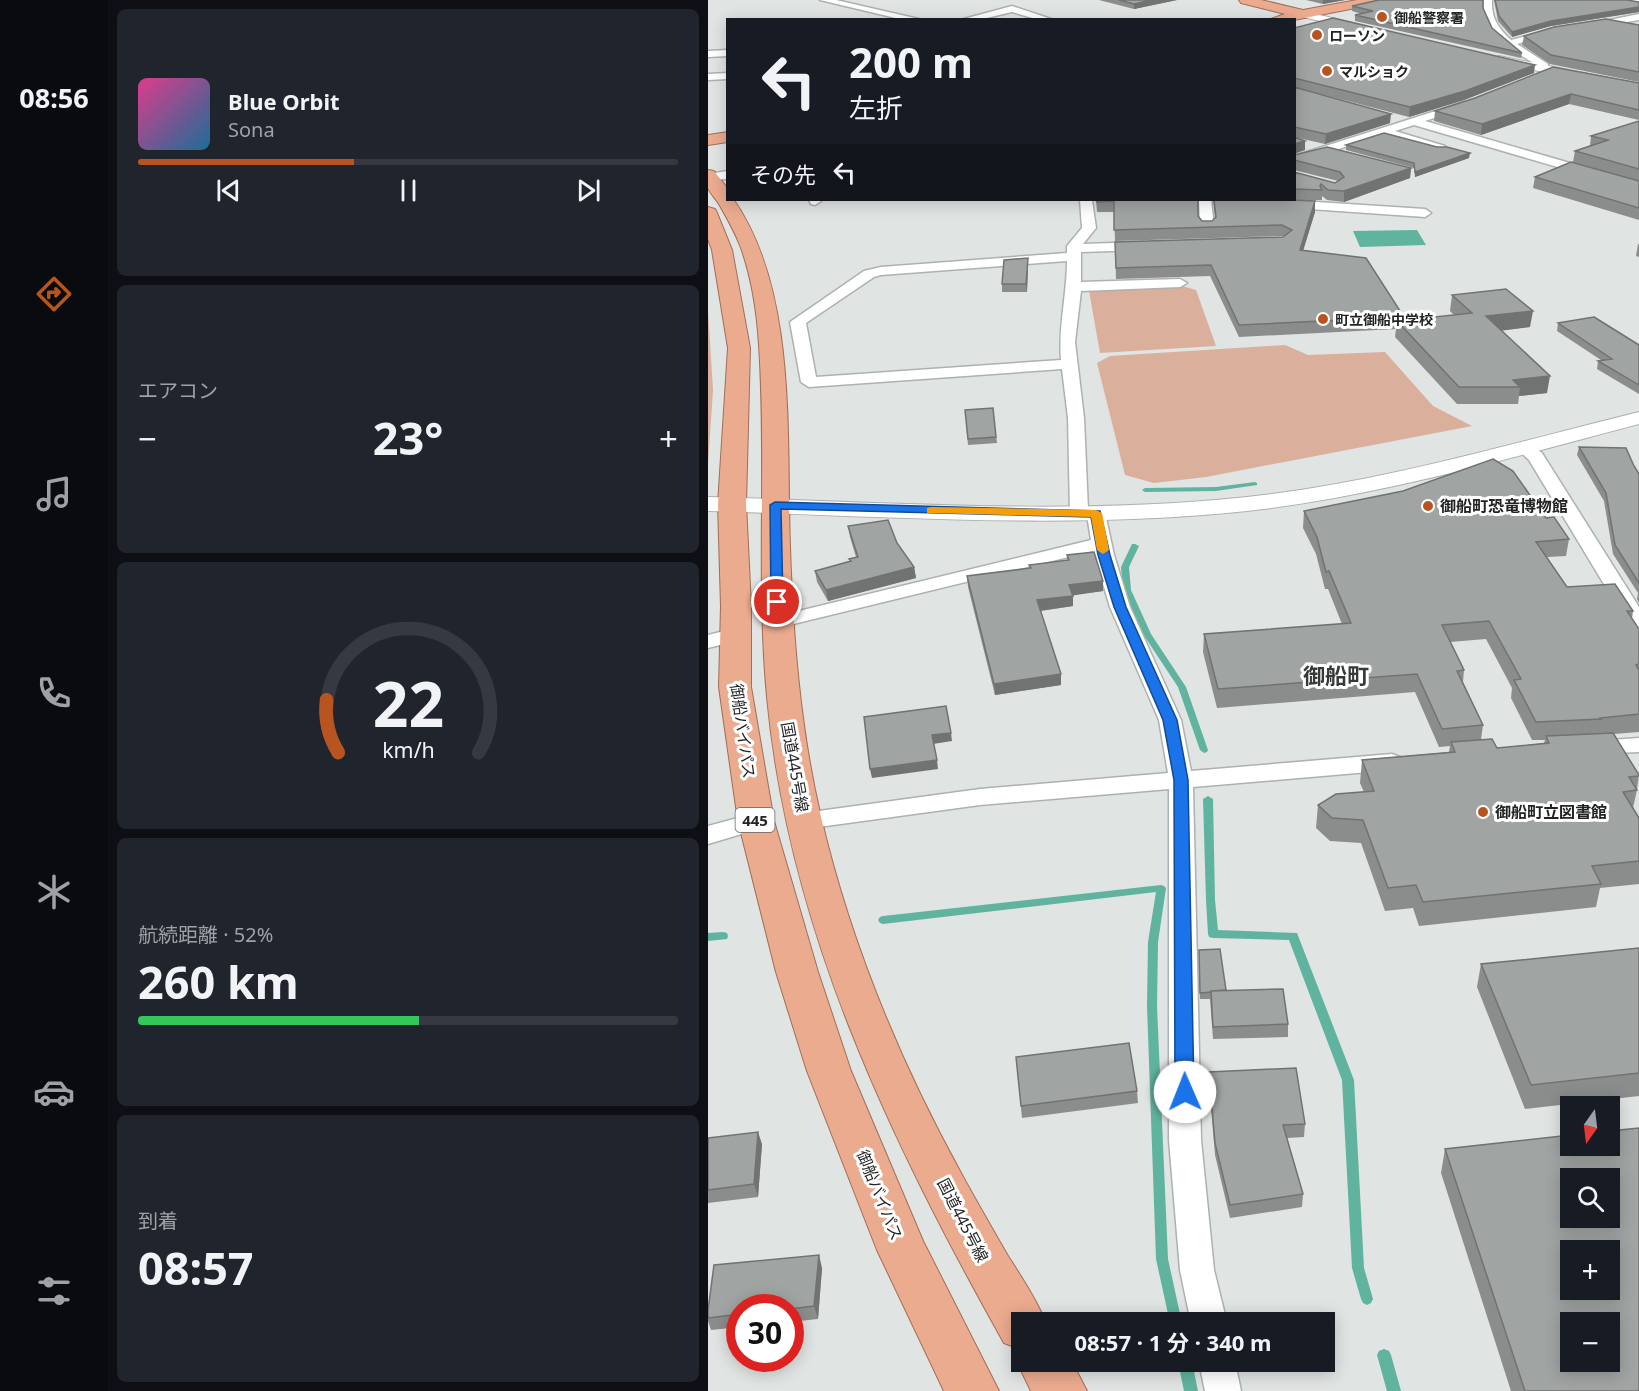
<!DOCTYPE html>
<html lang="ja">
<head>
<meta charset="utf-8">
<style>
	:root { --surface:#171b24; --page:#20242c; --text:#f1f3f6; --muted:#9ea1a6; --line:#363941; --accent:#b85420 }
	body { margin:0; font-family:"Noto Sans","Noto Sans JP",sans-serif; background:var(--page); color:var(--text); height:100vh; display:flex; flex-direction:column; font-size:22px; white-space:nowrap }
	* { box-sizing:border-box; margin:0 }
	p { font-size:20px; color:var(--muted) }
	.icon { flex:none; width:33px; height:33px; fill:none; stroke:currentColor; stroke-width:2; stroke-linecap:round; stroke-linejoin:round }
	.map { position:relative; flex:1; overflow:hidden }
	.panel { display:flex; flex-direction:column; gap:9px; padding:9px; background:#0d0f14; width:600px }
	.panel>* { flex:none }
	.top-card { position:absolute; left:18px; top:18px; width:570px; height:183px; border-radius:0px; box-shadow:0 3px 15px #0003; background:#171b24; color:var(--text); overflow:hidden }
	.needle { width:39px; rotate:194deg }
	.controls { position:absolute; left:852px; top:1096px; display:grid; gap:12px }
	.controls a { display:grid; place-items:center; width:60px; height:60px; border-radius:0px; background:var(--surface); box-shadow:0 3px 15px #0003; font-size:30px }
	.speed { position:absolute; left:18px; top:1294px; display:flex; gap:12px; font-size:30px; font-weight:700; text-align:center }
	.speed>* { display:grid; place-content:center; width:78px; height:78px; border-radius:50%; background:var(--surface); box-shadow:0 3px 15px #0003; line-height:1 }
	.speed .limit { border:9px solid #d22; background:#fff; color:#111 }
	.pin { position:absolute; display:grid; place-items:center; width:51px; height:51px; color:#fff; margin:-26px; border:3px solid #fff; border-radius:50%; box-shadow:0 2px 6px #0007 }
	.me { position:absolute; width:66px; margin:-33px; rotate:359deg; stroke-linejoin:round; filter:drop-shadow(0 0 4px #0008) }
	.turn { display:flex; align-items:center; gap:21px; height:126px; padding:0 24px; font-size:27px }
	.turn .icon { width:78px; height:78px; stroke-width:2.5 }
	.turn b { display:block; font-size:42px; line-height:51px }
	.then { display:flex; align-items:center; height:57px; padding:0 24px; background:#0003; gap:12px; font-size:22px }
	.big { font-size:45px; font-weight:700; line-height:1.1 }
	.panel .tile { flex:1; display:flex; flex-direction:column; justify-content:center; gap:9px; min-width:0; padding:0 21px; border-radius:9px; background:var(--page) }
	.panel .dial { align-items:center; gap:0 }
	.dial svg { height:156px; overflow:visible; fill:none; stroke:var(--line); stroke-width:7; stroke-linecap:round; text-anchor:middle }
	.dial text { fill:var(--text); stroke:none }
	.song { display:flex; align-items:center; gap:18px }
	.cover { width:72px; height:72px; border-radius:9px; background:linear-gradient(135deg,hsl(330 70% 55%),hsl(200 70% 35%)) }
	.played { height:6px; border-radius:3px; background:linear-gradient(90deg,var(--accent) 40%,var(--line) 40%) }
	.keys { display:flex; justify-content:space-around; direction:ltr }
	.heat { display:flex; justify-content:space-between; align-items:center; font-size:33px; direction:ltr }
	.charge { height:9px; border-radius:4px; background:linear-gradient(90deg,#34c759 52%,var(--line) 0) }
	.trip { position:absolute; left:303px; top:1312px; width:324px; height:60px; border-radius:0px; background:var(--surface); box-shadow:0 3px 15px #0003; font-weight:700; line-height:60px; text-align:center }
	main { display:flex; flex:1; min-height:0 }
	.menu { display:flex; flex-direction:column; width:108px; justify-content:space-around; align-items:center; background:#090b0e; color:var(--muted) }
	.menu .icon { width:42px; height:42px }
	.menu .on { color:var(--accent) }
	.menu b { font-size:27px; color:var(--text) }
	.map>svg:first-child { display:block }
	.green { fill:#daaf9c }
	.water { fill:#60b39f }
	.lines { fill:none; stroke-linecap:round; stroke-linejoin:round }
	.stream { fill:#60b39f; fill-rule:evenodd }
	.minor-casing { stroke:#adb1b0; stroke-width:3 }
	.tertiary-casing { stroke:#adb1b0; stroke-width:2 }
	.trunk-casing { stroke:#a16e57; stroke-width:2 }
	.minor { fill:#fff; fill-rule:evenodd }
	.tertiary { fill:#fff; fill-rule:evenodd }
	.trunk { fill:#ebab8f; fill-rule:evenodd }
	.wall { fill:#8a8d8c; fill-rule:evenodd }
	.shaded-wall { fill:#707372 }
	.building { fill:#a0a4a3; stroke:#707372; stroke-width:1.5; fill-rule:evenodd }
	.route { fill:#1a73e8; stroke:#114b97; stroke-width:1.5 }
	.slow { fill:#f59e0b }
	.poi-dot { fill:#b85420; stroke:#fff; stroke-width:2 }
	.labels { text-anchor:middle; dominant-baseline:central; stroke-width:6; stroke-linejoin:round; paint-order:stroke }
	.far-poi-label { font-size:14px; font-weight:bold; fill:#222423; stroke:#fff; text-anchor:start }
	.shield { fill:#fff; stroke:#646665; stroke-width:1.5 }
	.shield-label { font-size:15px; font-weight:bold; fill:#222423 }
	.poi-label { font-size:16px; font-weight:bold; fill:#222423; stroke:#fff; text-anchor:start }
	.street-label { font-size:16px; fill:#222423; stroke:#fff }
	.district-label { font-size:22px; font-weight:bold; fill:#353938; stroke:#fff }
</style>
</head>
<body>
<main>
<nav class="menu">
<b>08:56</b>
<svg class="icon on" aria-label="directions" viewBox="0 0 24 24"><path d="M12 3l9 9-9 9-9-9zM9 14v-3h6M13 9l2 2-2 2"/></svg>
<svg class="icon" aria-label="music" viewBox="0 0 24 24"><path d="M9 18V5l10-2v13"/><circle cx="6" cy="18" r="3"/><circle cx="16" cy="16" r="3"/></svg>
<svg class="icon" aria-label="phone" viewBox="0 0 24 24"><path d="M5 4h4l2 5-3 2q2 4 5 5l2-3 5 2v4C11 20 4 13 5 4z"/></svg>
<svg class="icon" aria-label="climate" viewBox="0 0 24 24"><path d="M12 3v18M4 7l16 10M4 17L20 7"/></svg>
<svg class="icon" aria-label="car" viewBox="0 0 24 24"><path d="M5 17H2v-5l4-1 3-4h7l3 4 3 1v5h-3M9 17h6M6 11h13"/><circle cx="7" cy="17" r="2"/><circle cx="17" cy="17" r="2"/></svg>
<svg class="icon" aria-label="filters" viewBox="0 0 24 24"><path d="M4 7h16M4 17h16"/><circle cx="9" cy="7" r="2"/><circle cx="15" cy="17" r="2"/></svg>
</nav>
<section class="panel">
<div class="tile">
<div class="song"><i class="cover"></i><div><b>Blue Orbit</b><p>Sona</p></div></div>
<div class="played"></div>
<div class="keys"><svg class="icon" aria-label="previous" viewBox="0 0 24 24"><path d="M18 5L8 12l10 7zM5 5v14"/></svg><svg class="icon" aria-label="pause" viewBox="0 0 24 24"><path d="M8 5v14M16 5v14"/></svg><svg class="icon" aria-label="next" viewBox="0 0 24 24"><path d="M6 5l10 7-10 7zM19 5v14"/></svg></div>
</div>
<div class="tile"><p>エアコン</p>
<div class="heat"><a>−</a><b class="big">23°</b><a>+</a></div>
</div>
<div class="tile dial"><svg viewBox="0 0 100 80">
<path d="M14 69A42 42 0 1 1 86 69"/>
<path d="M14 69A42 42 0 0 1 8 42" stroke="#b85420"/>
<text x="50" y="56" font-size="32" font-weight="700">22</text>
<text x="50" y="72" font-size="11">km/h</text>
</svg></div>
<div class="tile"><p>航続距離 · 52%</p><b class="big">260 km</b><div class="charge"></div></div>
<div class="tile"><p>到着</p><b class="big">08:57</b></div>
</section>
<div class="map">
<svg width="931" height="1391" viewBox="0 0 931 1391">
	<rect width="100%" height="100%" fill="#e0e4e3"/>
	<path class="green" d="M474,286L488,290L508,346L392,353L381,291Z
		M0,311L5,390L0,463Z
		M577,345L600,355L677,352L725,406L764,426L498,477L446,483L417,475L389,363L402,356Z"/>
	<path class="water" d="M709,230L718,245L652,247L645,231Z"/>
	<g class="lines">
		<path class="stream" d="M547,482L549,483V485L508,491L437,492L434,490L437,488L508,487Z
			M424,544H427L431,546L421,567L423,590L443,634L478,687L500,750L499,752L496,753L492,750L470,687L435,634L415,590L413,567Z
			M500,796L505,799L507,900L510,930L589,933L646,1080L656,1268L665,1299L663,1303L659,1305L655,1303L653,1299L644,1268L634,1080L581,940L505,938L501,937L500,934L498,900L495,799Z
			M453,885L456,886L458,888L450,942L449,1006L460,1259L474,1323H462L448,1259L439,1006L440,942L448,892L175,924L172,923L170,920L172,917L175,916Z
			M15,932L19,933L20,936L19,939L0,941V933Z
			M676,1349L681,1351L683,1355L693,1391H679L669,1355L671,1351Z
			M470,1362H484L490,1391H476Z"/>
		<g class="minor-casing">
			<path id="minor" d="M112,0H128L215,20H196Z
				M776,0H784C783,18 790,28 803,40L847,29V33L809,44L840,64L839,71H831V67C806,50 772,35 776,0Z
				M920,0H931V4L921,2Z
				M304,6L346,20H331L304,12L270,20H252Z
				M931,14V20L877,29L872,26Z
				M20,50V56L0,57V51Z
				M20,73V79L0,80V74Z
				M756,102L761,105L760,107L717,121L931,183V191L706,125L687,131L737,146V150H729L675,135L586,163V156Z
				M20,171V179L0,180V174Z
				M101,200H113V201L107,205L103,204Z
				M372,200H384L388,228L375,244L436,242L443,246L436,250L373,252V282L472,279L479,283L472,287L373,291L367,342L376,418L380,510L388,507L395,509L397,513L406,555L422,607L473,720L483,771L684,754L692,757L696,762L692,767L684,770L485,787L493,1140L506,1270L519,1323H483L472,1270L461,1140V789L272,805L96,829L87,827L83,821L87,815L96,813L272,789L460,773L451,720L402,607L385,551L69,628L62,626L58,622L62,618L383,540L379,515L371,519L364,517L362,513L360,418L354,369L101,387L93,382L82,322L156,271L173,267L359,253V246L374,228ZM359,261C359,294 350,327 353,360L108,377L98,323L166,277L173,275Z
				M491,200H503L506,226L504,229H494L492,226Z
				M524,200H577L717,209L723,213L717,217L530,204Z
				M817,443L823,444L834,453L931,607V630L924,628L920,624L821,460L808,448L811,444Z
				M28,628L36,629L39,634L36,639L0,648V635Z
				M931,738V752L882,754L874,752L870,747L874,742Z
				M48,813L57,815L61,821L57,827L0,844V826Z
				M491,1362H527L533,1391H497Z"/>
		</g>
		<g class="tertiary-casing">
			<path id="tertiary" d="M599,12L658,26L659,28L654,31L595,17V13Z
				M791,56L931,84V92L787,62V58Z
				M931,412V424C802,458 672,496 539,511C360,530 179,516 0,511V497C179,502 360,516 539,497C672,483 801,444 931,412Z"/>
		</g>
		<g class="trunk-casing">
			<path id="trunk" d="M531,0H553L595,10L649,0H674L668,4L586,20H560L577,14L533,3Z
				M20,132V142L0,145V135Z
				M0,170L6,171L20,189V200H26C90,294 78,437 82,547C85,637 92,726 112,813C141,939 191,1060 253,1173C268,1201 284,1228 300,1256C314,1278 328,1299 338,1323H314V1350L296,1343C183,1141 81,931 59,697C48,580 59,462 51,345C49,312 44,279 33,248C27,232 19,218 11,204C8,199 2,193 0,188C0,183 0,175 0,170Z
				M0,207L7,209L9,213L24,250L42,348L38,504L43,606V687L66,821L110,972L143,1071L215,1241L291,1391H236L169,1250L99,1071L68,972L30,821L11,687L13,606L10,504L20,348L4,250L0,239Z
				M314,1351V1362H364L379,1391H323L309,1362Z"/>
		</g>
		<use href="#minor" class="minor"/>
		<use href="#tertiary" class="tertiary"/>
		<use href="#trunk" class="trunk"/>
	</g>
	<path class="wall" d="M391,0H469L426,9Z
		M598,0H637L615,4Z
		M786,0H919L931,2V12L843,26L804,37L790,21Z
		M670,1L775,8L784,28L814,53L813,58L647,21V15L654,14L644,11V6Z
		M931,25V82L842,64L814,45L816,36Z
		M586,28L826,73L756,100L701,117L586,87Z
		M931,83V120L861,104L773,135L726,121L727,111Z
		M586,87L682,123L617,144L586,137Z
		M931,121V220L825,188L827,177L931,181L865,162L867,151L882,146L883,136Z
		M638,145L761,158L707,177L706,168L638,150Z
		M586,155L703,168L702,178L636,202L619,200L614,196V200H583L607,212L595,250L696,317V320L746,315L742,311L744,295L822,327L793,330L839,393L811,396L810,404H749L687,337L688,329L531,337L502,276L408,279L407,242L576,237L574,236L407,241L406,212H389L388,200H490V216L494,221H504L507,218L505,200H586V172L627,183L630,181L586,170Z
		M930,244H931V257L928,256Z
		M320,266L319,292H294V284Z
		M850,323L931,345V394L889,369L890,361L893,360L849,331Z
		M285,408L289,443L260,445L257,410Z
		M871,447L926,466L931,474V603L929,599L930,593L905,554L896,501L869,455Z
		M596,511L838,518L861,539L858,556L839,557L859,587L925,611L924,619L931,629V732L906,734L931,775L929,789V790L925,808L931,818V884L892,888L888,907L711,926L705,908L677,911L653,843L622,841L608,828L610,805L656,792L652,783L654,760L741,752L742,746L731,747L707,692L509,708L495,652L496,634L634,624L620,589H617L608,554L595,528ZM778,639L804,688L803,698L824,740H837L836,743L789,748L773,740L775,725L755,682L756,670L742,642Z
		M140,526L189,543L206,567L208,578L120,601L109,582L107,571L142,562L141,559L148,557L142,537Z
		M359,555L395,581V591L364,595L365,606L333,611L353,674V685L287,695L260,587L259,576L322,568L321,565L359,560Z
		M931,948V1096L817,1109L769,987L773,964Z
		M491,950L518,990L580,1024V1037L505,1039L502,999H492Z
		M308,1057L429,1091L430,1103L314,1118Z
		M501,1072L597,1124L596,1137L579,1138L595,1194L594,1207L522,1218L507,1155L501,1084Z
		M0,1138L54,1144L50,1197L0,1203Z
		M737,1149L931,1391H803L733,1173Z
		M114,1268L110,1319L82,1322V1308H32V1327L3,1330L0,1321V1310Z"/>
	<path class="shaded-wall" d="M444,0H469L426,9V4Z
		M615,0H637L615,4Z
		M931,7V12L843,26L804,37V32L843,21Z
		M827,65L826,73L756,100L701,117L702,107Z
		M863,94L861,104L773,135L774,124Z
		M683,114L682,123L617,144L618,134Z
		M597,141V150L586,154V144Z
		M762,153L761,158L707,177V172Z
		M703,168L702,178L636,202V191Z
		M607,201V212L592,261V250Z
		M320,258V266L319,292L318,284Z
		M825,311L822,327L776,333L778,316Z
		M842,376L839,393L811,396L812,387L805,380Z
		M206,567L208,578L120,601L118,590Z
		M395,581V591L361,596V585Z
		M365,596V606L330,611L329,600Z
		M353,674V685L287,695L286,684Z
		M243,733L244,741L225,744L224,735Z
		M229,760L230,769L164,778L162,769Z
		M50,1132L54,1144L50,1197L46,1184Z
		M111,1255L114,1268L110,1319L106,1306Z"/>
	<path class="building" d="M411,0H444L426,4Z
		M671,0H775V8L784,28L814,53L647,15L665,11L644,6Z
		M787,0H919L931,2V7L843,21L804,32L791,16Z
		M625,18L827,65L757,91L702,107L586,78V28Z
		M898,19L931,25V72L843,55L816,36L846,27Z
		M845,67L931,83V110L863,94L774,124L727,111L767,98Z
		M586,87L683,114L618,134L586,127Z
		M931,121V169L867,151L900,140L883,136Z
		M676,133L729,147H739L762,153L707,172L706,163L638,145Z
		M586,137L597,141L586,144Z
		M619,147L703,168L636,191L620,190L613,184L612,186L614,190L586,189V172L627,183L636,177L632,172L586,160V155Z
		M863,162L931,181V208L827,177Z
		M388,200H490V216L494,221H504L508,217L506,200H582L607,201L592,250L658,258L696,317L531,325L503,265L408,268L407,242L575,237L584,230L574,225L406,230V201L389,202Z
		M320,258L318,284H294L296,260Z
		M798,289L825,311L778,316L842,376L805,380L812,387H751L689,321L764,313L744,295Z
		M886,317L931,345V385L890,361L904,359L850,323Z
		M285,408L288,437L260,439L257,410Z
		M871,447L918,448L926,466L931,474V583L907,545L898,493Z
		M785,459L805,471L838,518L846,517L861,539L828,542L859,587L907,584L925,611H919L931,629V664L928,665L931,670V714L892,718L893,719L828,722L806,680L813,679L781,621L734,625L756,670L749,671L775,725L734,729L709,674L510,689L496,634L643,623L621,571L618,572L609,537L596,511L695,491Z
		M180,520L189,543L206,567L118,590L107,571L143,561L141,559L150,557L140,526Z
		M386,552L395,581L361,585L365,596L329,600L353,674L286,684L259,576L323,568L321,565L361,560L359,555Z
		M238,706L243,733L224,735L229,760L162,769L156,717Z
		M905,733L931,775V776L921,777L929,790L915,792L931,818V861L884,866L893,884L715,902L708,885L680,888L655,820L624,818L610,805L628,794L666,791L654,760L747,752L743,742L784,739L789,748L841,743L838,736Z
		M931,948V1073L823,1085L773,964Z
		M512,949L518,990L503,991V992L492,993L491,950Z
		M575,989L580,1024L505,1027L503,991Z
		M421,1043L429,1091L313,1106L308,1057Z
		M588,1068L597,1124L575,1125L595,1194L522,1205L507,1143L501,1072Z
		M931,1128V1391H817L737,1149L862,1135V1146H902V1131ZM862,1179H902V1218H862ZM862,1251H902V1290H862ZM862,1323H902V1362H862Z
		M50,1132L46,1184L0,1190V1138Z
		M111,1255L106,1306L82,1309V1308H32V1314L0,1318V1310L6,1265Z"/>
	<path class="route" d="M67,502L392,511L402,555L418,607L469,720L480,780L486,1092L483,1097L477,1099L470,1097L467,1092L466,780L455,720L406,607L390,555L383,517L73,509L75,602L69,606L63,602L62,505Z"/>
	<path class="slow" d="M223,507L388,510L394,513L401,550L395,554L389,550L383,517L219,513V508Z"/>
	<g class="poi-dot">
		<circle cx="674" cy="17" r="6"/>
		<circle cx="609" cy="35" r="6"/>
		<circle cx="619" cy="71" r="6"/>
		<circle cx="615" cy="319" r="6"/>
		<circle cx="720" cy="506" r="6"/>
		<circle cx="775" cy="812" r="6"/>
	</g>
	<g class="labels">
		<g class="far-poi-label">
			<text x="686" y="17">御船警察署</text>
			<text x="621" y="35">ローソン</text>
			<text x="631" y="71">マルショク</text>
			<text x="627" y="319">町立御船中学校</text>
		</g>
		<rect class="shield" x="27.5" y="808" width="39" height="24" rx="4.5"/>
		<g class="shield-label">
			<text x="47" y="820">445</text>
		</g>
		<g class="poi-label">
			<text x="732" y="506">御船町恐竜博物館</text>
			<text x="787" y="812">御船町立図書館</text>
		</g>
		<g class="street-label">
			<text transform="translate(35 731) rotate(82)">御船バイパス</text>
			<text transform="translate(87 767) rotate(80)">国道445号線</text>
			<text transform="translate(172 1195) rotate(68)">御船バイパス</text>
			<text transform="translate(255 1220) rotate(63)">国道445号線</text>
		</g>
		<g class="district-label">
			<text x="628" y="675">御船町</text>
		</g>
	</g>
</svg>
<div class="controls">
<a><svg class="needle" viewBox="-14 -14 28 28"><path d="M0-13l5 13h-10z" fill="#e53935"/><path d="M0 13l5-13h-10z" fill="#9ea1a6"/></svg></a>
<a><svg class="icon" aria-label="search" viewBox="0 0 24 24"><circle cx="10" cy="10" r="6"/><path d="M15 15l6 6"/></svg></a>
<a>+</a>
<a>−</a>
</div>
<div class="speed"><div class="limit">30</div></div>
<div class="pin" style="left:69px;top:602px;background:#d93025"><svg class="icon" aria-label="arrive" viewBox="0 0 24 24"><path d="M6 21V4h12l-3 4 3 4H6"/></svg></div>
<svg class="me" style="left:477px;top:1092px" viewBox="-20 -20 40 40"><circle r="19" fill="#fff"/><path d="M0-13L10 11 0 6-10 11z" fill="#1a73e8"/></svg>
<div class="trip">08:57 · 1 分 · 340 m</div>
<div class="top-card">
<div class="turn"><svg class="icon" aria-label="left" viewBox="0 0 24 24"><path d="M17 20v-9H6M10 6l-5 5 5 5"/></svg><div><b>200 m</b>左折</div></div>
<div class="then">その先<svg class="icon" aria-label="left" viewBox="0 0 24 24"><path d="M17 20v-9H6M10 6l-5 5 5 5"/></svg></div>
</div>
</div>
</main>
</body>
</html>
